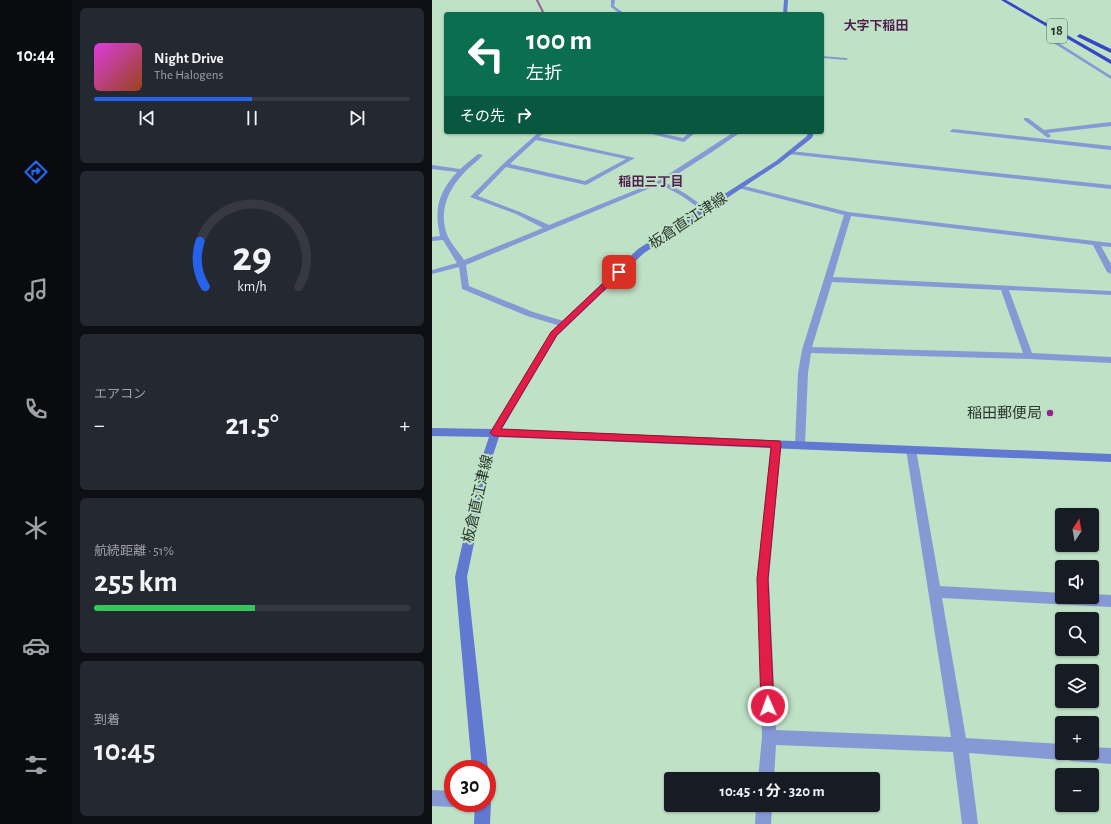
<!DOCTYPE html>
<html lang="ja">
<head>
<meta charset="utf-8">
<style>
	:root { --surface:#171b24; --page:#242831; --text:#f1f3f6; --muted:#9ea1a6; --line:#363941; --accent:#2563eb }
	body { margin:0; font-family:"Alegreya Sans","Noto Sans JP",sans-serif; background:var(--page); color:var(--text); height:100vh; display:flex; flex-direction:column; font-size:15px; white-space:nowrap }
	* { box-sizing:border-box; margin:0 }
	p { font-size:13px; color:var(--muted) }
	.icon { flex:none; width:22px; height:22px; fill:none; stroke:currentColor; stroke-width:2; stroke-linecap:round; stroke-linejoin:round }
	.map { position:relative; flex:1; overflow:hidden }
	.drawer { display:flex; flex-direction:column; gap:8px; padding:8px; background:#0d0f14; width:360px }
	.drawer>* { flex:none }
	.banner { position:absolute; left:12px; top:12px; width:380px; height:122px; border-radius:4px; box-shadow:0 1px 3px #0004; background:#0b6e4f; color:#fff; overflow:hidden }
	.needle { width:26px; rotate:11deg }
	.tools { position:absolute; left:623px; top:508px; display:grid; gap:8px }
	.tools a { display:grid; place-items:center; width:44px; height:44px; border-radius:4px; background:var(--surface); box-shadow:0 1px 3px #0004; font-size:20px }
	.speed { position:absolute; left:12px; top:760px; display:flex; gap:8px; font-size:20px; font-weight:700; text-align:center }
	.speed>* { display:grid; place-content:center; width:52px; height:52px; border-radius:50%; background:var(--surface); box-shadow:0 1px 3px #0004; line-height:1 }
	.speed .limit { border:6px solid #d22; background:#fff; color:#111 }
	.pin { position:absolute; display:grid; place-items:center; width:34px; height:34px; color:#fff; margin:-17px; border-radius:8px; box-shadow:0 2px 6px #0006 }
	.me { position:absolute; width:44px; margin:-22px; rotate:358deg; stroke-linejoin:round; filter:drop-shadow(0 0 3px #0008) }
	.turn { display:flex; align-items:center; gap:14px; height:84px; padding:0 16px; font-size:18px }
	.turn .icon { width:52px; height:52px; stroke-width:2.5 }
	.turn b { display:block; font-size:28px; line-height:34px }
	.then { display:flex; align-items:center; height:38px; padding:0 16px; background:#0003; gap:8px; font-size:15px }
	.big { font-size:30px; font-weight:700; line-height:1.1 }
	.drawer .card { flex:1; display:flex; flex-direction:column; justify-content:center; gap:6px; min-width:0; padding:0 14px; border-radius:6px; background:var(--page) }
	.drawer .dial { align-items:center; gap:0 }
	.dial svg { height:104px; overflow:visible; fill:none; stroke:var(--line); stroke-width:7; stroke-linecap:round; text-anchor:middle }
	.dial text { fill:var(--text); stroke:none }
	.song { display:flex; align-items:center; gap:12px }
	.cover { width:48px; height:48px; border-radius:6px; background:linear-gradient(135deg,hsl(300 70% 55%),hsl(20 70% 35%)) }
	.played { height:4px; border-radius:2px; background:linear-gradient(90deg,var(--accent) 50%,var(--line) 50%) }
	.keys { display:flex; justify-content:space-around; direction:ltr }
	.heat { display:flex; justify-content:space-between; align-items:center; font-size:22px; direction:ltr }
	.charge { height:6px; border-radius:3px; background:linear-gradient(90deg,#34c759 51%,var(--line) 0) }
	.trip { position:absolute; left:232px; top:772px; width:216px; height:40px; border-radius:4px; background:var(--surface); box-shadow:0 1px 3px #0004; font-weight:700; line-height:40px; text-align:center }
	main { display:flex; flex:1; min-height:0 }
	.menu { display:flex; flex-direction:column; width:72px; justify-content:space-around; align-items:center; background:#090b0e; color:var(--muted) }
	.menu .icon { width:28px; height:28px }
	.menu .on { color:var(--accent) }
	.menu b { font-size:18px; color:var(--text) }
	.map>svg:first-child { display:block }
	.lines { fill:none; stroke-linecap:round; stroke-linejoin:round }
	.stream { stroke:#966192; stroke-width:2 }
	.street { fill:#8799d5; fill-rule:evenodd }
	.secondary { fill:#6279d1; fill-rule:evenodd }
	.highway { fill:#3545c8; fill-rule:evenodd }
	.route { fill:#e11d48; stroke:#92132f }
	.poi-dot { fill:#902689; stroke:#bfe1c6; stroke-width:1.5 }
	.labels { text-anchor:middle; dominant-baseline:central; stroke-width:4; stroke-linejoin:round; paint-order:stroke }
	.far-neighbourhood-label { font-size:13px; font-weight:bold; fill:#521f4e; stroke:#bfe1c6 }
	.shield { fill:#bfe1c6; stroke:#586b5c; stroke-width:1 }
	.shield-label { font-size:14px; font-weight:bold; fill:#2c392f }
	.street-label { font-size:15px; fill:#2c392f; stroke:#bfe1c6 }
	.poi-label { font-size:15px; fill:#2c392f; stroke:#bfe1c6; text-anchor:end }
</style>
</head>
<body>
<main>
<nav class="menu">
<b>10:44</b>
<svg class="icon on" aria-label="directions" viewBox="0 0 24 24"><path d="M12 3l9 9-9 9-9-9zM9 14v-3h6M13 9l2 2-2 2"/></svg>
<svg class="icon" aria-label="music" viewBox="0 0 24 24"><path d="M9 18V5l10-2v13"/><circle cx="6" cy="18" r="3"/><circle cx="16" cy="16" r="3"/></svg>
<svg class="icon" aria-label="phone" viewBox="0 0 24 24"><path d="M5 4h4l2 5-3 2q2 4 5 5l2-3 5 2v4C11 20 4 13 5 4z"/></svg>
<svg class="icon" aria-label="climate" viewBox="0 0 24 24"><path d="M12 3v18M4 7l16 10M4 17L20 7"/></svg>
<svg class="icon" aria-label="car" viewBox="0 0 24 24"><path d="M5 17H2v-5l4-1 3-4h7l3 4 3 1v5h-3M9 17h6M6 11h13"/><circle cx="7" cy="17" r="2"/><circle cx="17" cy="17" r="2"/></svg>
<svg class="icon" aria-label="filters" viewBox="0 0 24 24"><path d="M4 7h16M4 17h16"/><circle cx="9" cy="7" r="2"/><circle cx="15" cy="17" r="2"/></svg>
</nav>
<section class="drawer">
<div class="card">
<div class="song"><i class="cover"></i><div><b>Night Drive</b><p>The Halogens</p></div></div>
<div class="played"></div>
<div class="keys"><svg class="icon" aria-label="previous" viewBox="0 0 24 24"><path d="M18 5L8 12l10 7zM5 5v14"/></svg><svg class="icon" aria-label="pause" viewBox="0 0 24 24"><path d="M8 5v14M16 5v14"/></svg><svg class="icon" aria-label="next" viewBox="0 0 24 24"><path d="M6 5l10 7-10 7zM19 5v14"/></svg></div>
</div>
<div class="card dial"><svg viewBox="0 0 100 80">
<path d="M14 69A42 42 0 1 1 86 69"/>
<path d="M14 69A42 42 0 0 1 10 34" stroke="#2563eb"/>
<text x="50" y="56" font-size="32" font-weight="700">29</text>
<text x="50" y="72" font-size="11">km/h</text>
</svg></div>
<div class="card"><p>エアコン</p>
<div class="heat"><a>−</a><b class="big">21.5°</b><a>+</a></div>
</div>
<div class="card"><p>航続距離 · 51%</p><b class="big">255 km</b><div class="charge"></div></div>
<div class="card"><p>到着</p><b class="big">10:45</b></div>
</section>
<div class="map">
<svg width="679" height="824" viewBox="0 0 679 824">
	<rect width="100%" height="100%" fill="#bfe1c6"/>
	<g class="lines">
		<path class="stream" d="M105,0L112,14"/>
		<path class="street" d="M179,0H183L182,6L193,14H188L179,7Z
			M622,40L679,76V79L620,42Z
			M390,56L414,58L416,59L414,60L390,58Z
			M592,118H596L612,130L679,122V126L616,133L619,136L616,138L592,120Z
			M521,129L679,146V150L519,132L518,131Z
			M107,132H113L107,137L203,158L154,185L74,167L46,196L88,212L117,225L226,181L302,132H309L280,152L233,182L254,194L275,209V211H271L250,196L228,184L34,265L37,286L101,312L135,322L136,324L135,326L132,327L95,316L30,289L27,267L0,274V270L25,263L11,240L0,241V237L8,236C2,209 6,193 25,172L0,169V165L28,169L46,154L51,155C45,162 37,167 31,174C15,191 6,214 16,237C20,245 27,252 32,260L111,228L84,214L38,197L71,164ZM104,140L194,159L153,181L78,164Z
			M211,132H222L251,138L258,132H264L252,142Z
			M358,151L679,185V189L356,154L355,153Z
			M308,185L416,212L679,243V247L669,246L679,264V274L675,272L661,245L419,216L401,277L679,291V295L577,290L600,353L679,357V363L597,359L379,353L376,373L373,445L372,448H364L363,445L366,373L370,350L412,215L306,188L305,187ZM400,282L569,290L591,353L380,347Z
			M344,440L348,441L349,444L337,579L344,730L519,737L474,449L475,446H483L484,449L508,586L630,593V597H660V594L679,595V607L510,598L534,738L630,744V753H660V747L679,748V764L639,761L634,758L630,760L537,753L546,824H530L521,752L344,745L342,779H326L330,737L325,579L339,444L340,441Z
			M0,790L21,791V803H27V805L21,807L0,806Z
			M324,805H340L339,824H323Z"/>
		<path class="secondary" d="M352,0H356L355,14H351Z
			M376,132H382L380,138L348,163L212,253L125,336L70,429L679,454V462L67,437L59,461L35,577L56,769L55,771V769H40L23,577L49,461L57,437L0,436V428L60,429L119,332L206,249L344,161L375,136Z
			M55,797L59,803L58,824H42L43,803H55Z"/>
		<path class="highway" d="M569,0H574L679,60V64Z
			M648,34L679,49V53L646,37L645,36Z"/>
	</g>
	<path class="route" d="M185,270H190L191,272L125,335L69,429L348,441L349,444L336,579L342,706L341,710L336,712L331,710L329,706L325,579L339,447L62,436L58,433L119,332Z"/>
	<circle class="poi-dot" cx="618" cy="413" r="4"/>
	<g class="labels">
		<g class="far-neighbourhood-label">
			<text x="444" y="26">大字下稲田</text>
			<text x="219" y="182">稲田三丁目</text>
		</g>
		<rect class="shield" x="615" y="19" width="20" height="24" rx="3"/>
		<g class="shield-label">
			<text x="625" y="31">18</text>
		</g>
		<g class="street-label">
			<text transform="translate(256 221) rotate(-33)">板倉直江津線</text>
			<text transform="translate(46 499) rotate(-77)">板倉直江津線</text>
		</g>
		<g class="poi-label">
			<text x="610" y="413">稲田郵便局</text>
		</g>
	</g>
</svg>
<div class="tools">
<a><svg class="needle" viewBox="-14 -14 28 28"><path d="M0-13l5 13h-10z" fill="#e53935"/><path d="M0 13l5-13h-10z" fill="#9ea1a6"/></svg></a>
<a><svg class="icon" aria-label="sound" viewBox="0 0 24 24"><path d="M4 9h4l5-4v14l-5-4H4zM17 9q2 3 0 6"/></svg></a>
<a><svg class="icon" aria-label="search" viewBox="0 0 24 24"><circle cx="10" cy="10" r="6"/><path d="M15 15l6 6"/></svg></a>
<a><svg class="icon" aria-label="layers" viewBox="0 0 24 24"><path d="M12 4l9 5-9 5-9-5zM3 14l9 5 9-5"/></svg></a>
<a>+</a>
<a>−</a>
</div>
<div class="speed"><div class="limit">30</div></div>
<div class="pin" style="left:187px;top:272px;background:#d93025"><svg class="icon" aria-label="arrive" viewBox="0 0 24 24"><path d="M6 21V4h12l-3 4 3 4H6"/></svg></div>
<svg class="me" style="left:336px;top:706px" viewBox="-20 -20 40 40"><circle r="17" fill="#e11d48" stroke="#fff" stroke-width="3"/><path d="M0-11L8 9 0 5-8 9z" fill="#fff"/></svg>
<div class="trip">10:45 · 1 分 · 320 m</div>
<div class="banner">
<div class="turn"><svg class="icon" aria-label="left" viewBox="0 0 24 24"><path d="M17 20v-9H6M10 6l-5 5 5 5"/></svg><div><b>100 m</b>左折</div></div>
<div class="then">その先<svg class="icon" aria-label="right" viewBox="0 0 24 24"><path d="M7 20v-9h11M14 6l5 5-5 5"/></svg></div>
</div>
</div>
</main>
</body>
</html>
